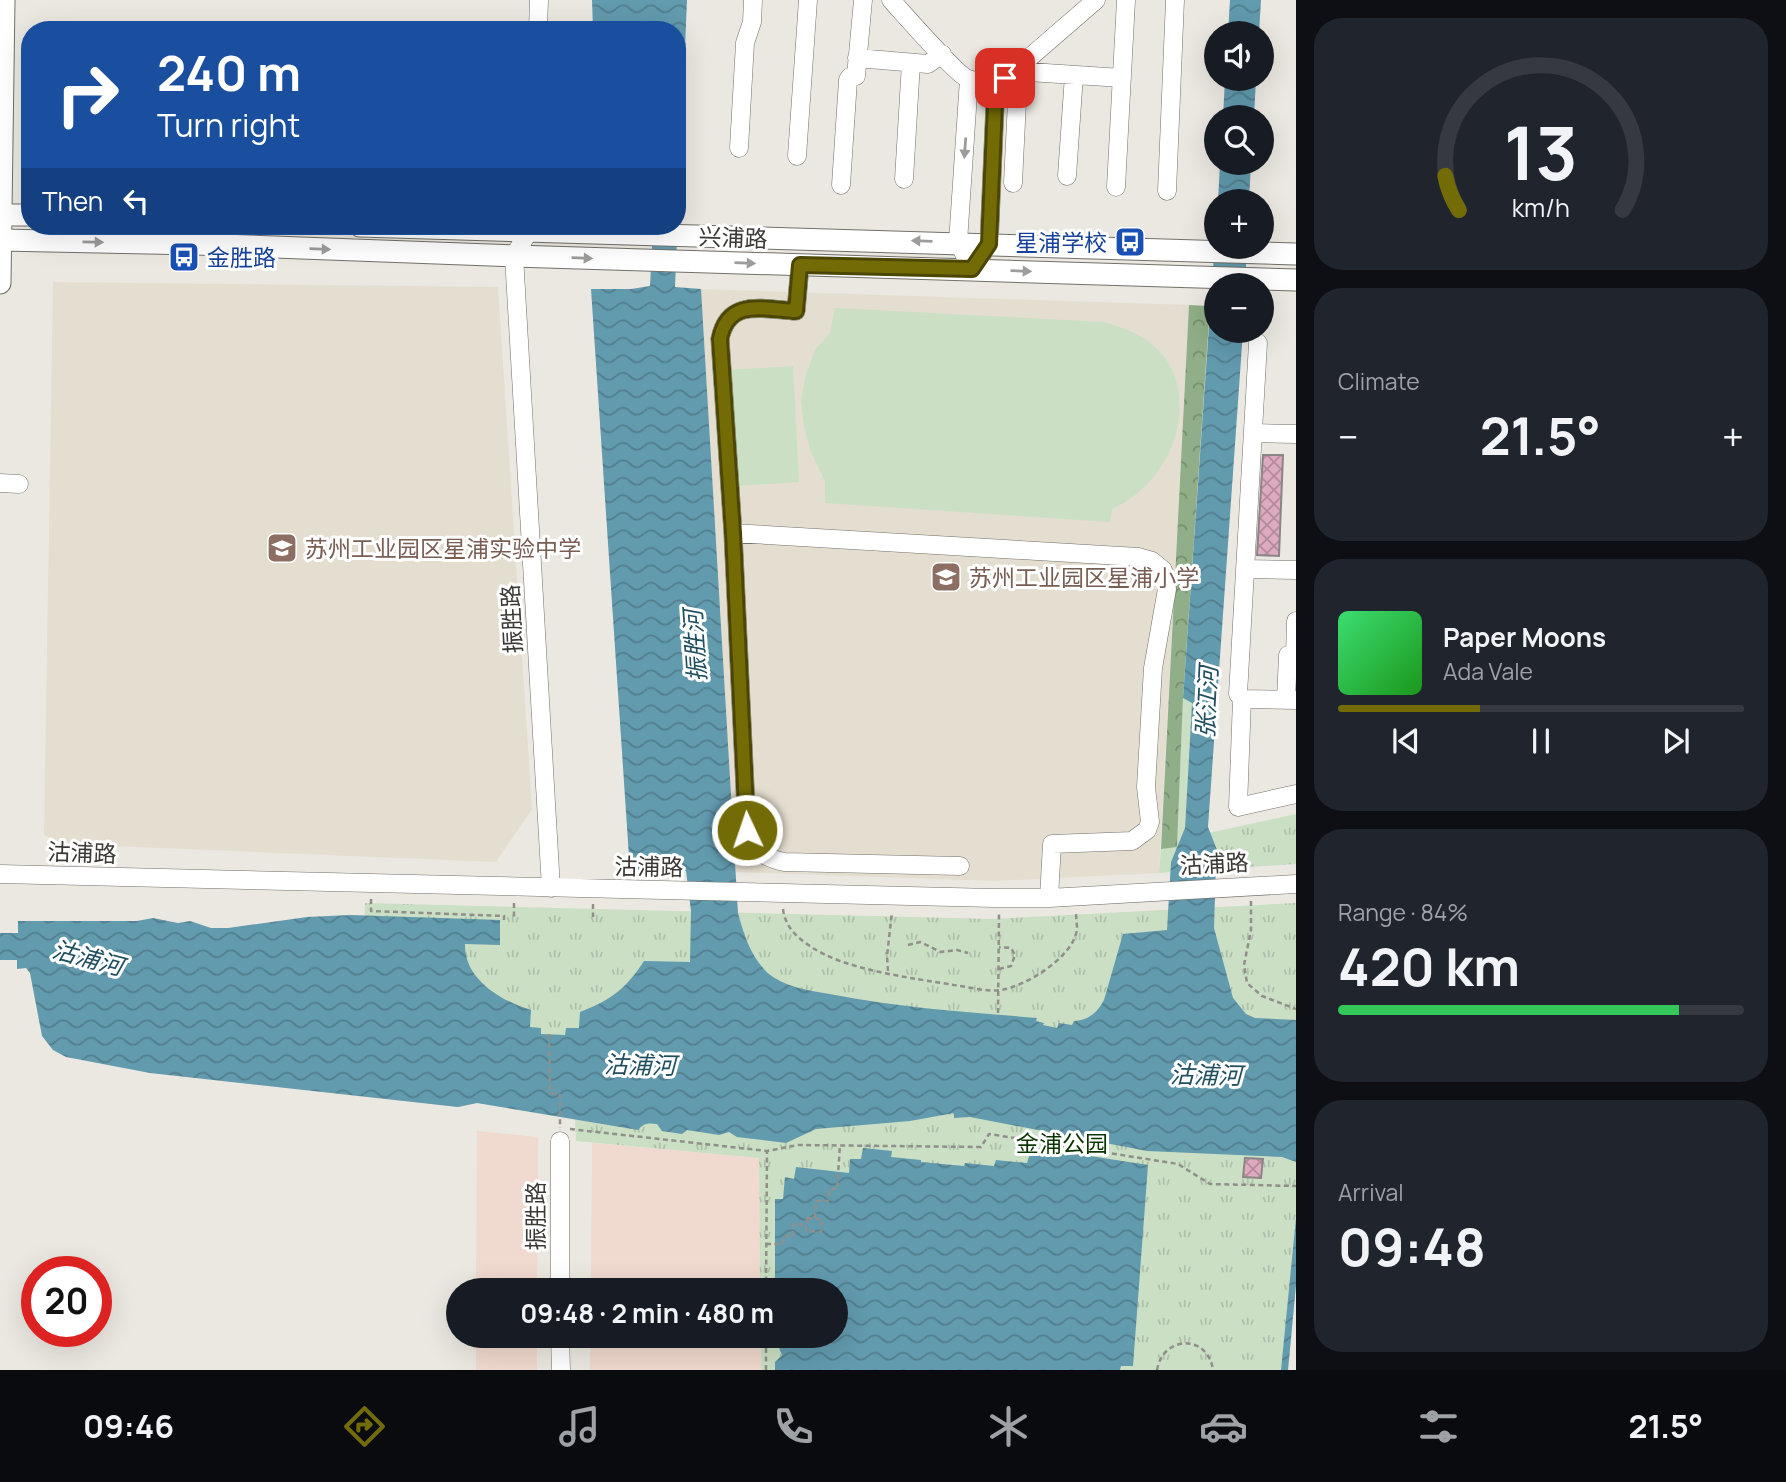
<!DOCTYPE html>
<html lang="en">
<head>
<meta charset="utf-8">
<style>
	:root { --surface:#171b24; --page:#20242c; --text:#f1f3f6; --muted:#9ea1a6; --line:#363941; --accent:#736b06 }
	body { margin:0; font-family:Manrope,"Noto Sans SC",sans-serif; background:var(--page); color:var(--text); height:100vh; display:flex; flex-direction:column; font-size:26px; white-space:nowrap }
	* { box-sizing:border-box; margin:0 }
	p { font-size:23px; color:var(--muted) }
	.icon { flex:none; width:38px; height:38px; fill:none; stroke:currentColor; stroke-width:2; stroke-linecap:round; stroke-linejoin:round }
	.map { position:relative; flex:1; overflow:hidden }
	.drawer { display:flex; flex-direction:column; gap:18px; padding:18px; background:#0d0f14; width:490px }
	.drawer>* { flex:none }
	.top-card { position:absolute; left:21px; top:21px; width:665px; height:214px; border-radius:28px; box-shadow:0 7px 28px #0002; background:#1a4fa0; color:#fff; overflow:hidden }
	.buttons { position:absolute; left:1204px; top:21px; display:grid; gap:14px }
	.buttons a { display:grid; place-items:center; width:70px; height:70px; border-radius:50%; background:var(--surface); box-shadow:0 7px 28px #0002; font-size:35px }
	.speed { position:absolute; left:21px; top:1256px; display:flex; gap:14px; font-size:35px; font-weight:700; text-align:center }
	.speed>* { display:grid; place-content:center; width:91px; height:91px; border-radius:50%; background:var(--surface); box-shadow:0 7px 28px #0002; line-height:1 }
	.speed .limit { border:10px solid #d22; background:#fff; color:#111 }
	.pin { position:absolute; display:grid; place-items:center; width:60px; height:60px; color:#fff; margin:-30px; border-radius:14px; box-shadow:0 4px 10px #0006 }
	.me { position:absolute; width:77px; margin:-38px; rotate:357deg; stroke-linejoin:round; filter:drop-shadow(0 0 5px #0008) }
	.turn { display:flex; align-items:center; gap:24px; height:147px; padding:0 21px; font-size:32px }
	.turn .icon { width:91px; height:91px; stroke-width:2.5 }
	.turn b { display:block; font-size:49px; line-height:60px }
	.then { display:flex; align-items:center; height:66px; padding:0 21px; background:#0003; gap:14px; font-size:26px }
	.big { font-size:52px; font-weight:700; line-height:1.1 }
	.drawer .card { flex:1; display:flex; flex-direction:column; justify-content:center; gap:10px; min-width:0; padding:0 24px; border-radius:28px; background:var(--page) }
	.drawer .dial { align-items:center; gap:0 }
	.dial svg { height:182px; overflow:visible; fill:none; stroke:var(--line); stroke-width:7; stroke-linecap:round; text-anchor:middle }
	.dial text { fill:var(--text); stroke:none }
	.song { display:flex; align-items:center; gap:21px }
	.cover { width:84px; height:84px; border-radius:10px; background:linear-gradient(135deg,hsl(140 70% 55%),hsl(120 70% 35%)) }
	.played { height:7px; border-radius:4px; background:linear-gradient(90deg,var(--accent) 35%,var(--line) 35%) }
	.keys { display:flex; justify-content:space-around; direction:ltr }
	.heat { display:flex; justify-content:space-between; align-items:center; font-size:38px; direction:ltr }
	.charge { height:10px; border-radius:5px; background:linear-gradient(90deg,#34c759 84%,var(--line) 0) }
	.trip { position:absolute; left:446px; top:1278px; width:402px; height:70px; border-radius:35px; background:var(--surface); box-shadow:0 7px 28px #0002; font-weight:700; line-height:70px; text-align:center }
	.tab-bar { display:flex; height:112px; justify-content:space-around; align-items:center; background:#090b0e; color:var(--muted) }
	.tab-bar .icon { width:49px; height:49px }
	.tab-bar .on { color:var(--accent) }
	.tab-bar b { font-size:32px; color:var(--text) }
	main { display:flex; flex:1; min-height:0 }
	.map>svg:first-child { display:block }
	.commercial { fill:#f0d9ce }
	.built { fill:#e4ded0 }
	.grass { fill:#cadfc4 }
	.forest { fill:url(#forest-crowns) }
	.park { fill:url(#park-tufts) }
	.water { fill:url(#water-waves) }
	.building { fill:url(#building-cross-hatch); stroke:#8c8588; stroke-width:2 }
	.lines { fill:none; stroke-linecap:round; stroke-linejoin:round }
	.minor-casing { stroke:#72706a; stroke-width:19 }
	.major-casing { stroke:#72706a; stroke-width:23 }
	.path { stroke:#918f8a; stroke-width:2.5; stroke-dasharray:5 3.5; stroke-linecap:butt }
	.minor { stroke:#fff; stroke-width:18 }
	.major { stroke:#fff; stroke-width:21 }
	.oneway { fill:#9c9c9a }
	.route-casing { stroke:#4b4604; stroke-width:18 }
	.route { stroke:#736b06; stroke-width:12 }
	.labels { text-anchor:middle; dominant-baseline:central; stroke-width:6; stroke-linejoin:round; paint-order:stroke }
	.street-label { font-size:23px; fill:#3a3936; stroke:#fff }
	.transit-label { font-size:23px; fill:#164399; stroke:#fff; text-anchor:end }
	.education-label { font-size:23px; fill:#785e54; stroke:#fff; text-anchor:start }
	.park-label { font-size:23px; fill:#093400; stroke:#fff }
	.water-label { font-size:24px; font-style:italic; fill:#1f4e5e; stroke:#fff }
</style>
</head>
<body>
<main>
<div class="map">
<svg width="1296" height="1370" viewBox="0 0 1296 1370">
	<defs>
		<pattern id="forest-crowns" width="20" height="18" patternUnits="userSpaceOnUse" patternTransform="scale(1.75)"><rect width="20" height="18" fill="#90af88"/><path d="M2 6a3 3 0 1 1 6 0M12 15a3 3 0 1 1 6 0" fill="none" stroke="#778f70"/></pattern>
		<pattern id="park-tufts" width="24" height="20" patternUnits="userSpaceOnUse" patternTransform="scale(1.75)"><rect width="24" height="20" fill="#cadfc4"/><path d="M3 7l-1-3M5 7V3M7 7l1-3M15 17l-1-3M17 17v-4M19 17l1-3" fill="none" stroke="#aec0a9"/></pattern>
		<pattern id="water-waves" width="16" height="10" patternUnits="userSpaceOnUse" patternTransform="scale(1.75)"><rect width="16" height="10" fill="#629aae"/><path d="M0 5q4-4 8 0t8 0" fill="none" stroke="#527f8e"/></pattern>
		<pattern id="building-cross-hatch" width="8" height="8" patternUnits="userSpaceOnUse" patternTransform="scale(1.75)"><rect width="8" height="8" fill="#ddaac0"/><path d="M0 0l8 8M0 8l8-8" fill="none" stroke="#b48b9d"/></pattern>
	</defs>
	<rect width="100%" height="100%" fill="#ebe8e1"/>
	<path class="commercial" d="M477,1131L538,1137L537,1290H476Z
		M592,1143L759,1158L760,1290H591Z
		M476,1335H537V1370H476Z
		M590,1335H761V1370H590Z"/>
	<path class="built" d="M53,282L498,287L532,809L496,862L65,844L44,835Z
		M701,289L1189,305L1159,873L994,881L735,872Z"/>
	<path class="grass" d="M835,308L1104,322C1130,329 1160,342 1172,370C1195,422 1163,487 1112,509L1110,522L825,503V481L811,452L804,426L801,400L806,374L815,350L830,333Z
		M793,366L799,482L734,486L728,370Z
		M1183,698L1192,702L1185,828L1171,862L1170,872L1159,873L1161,849L1177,846Z"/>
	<path class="forest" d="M1189,305L1210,306L1183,698L1177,847L1161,849Z"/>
	<path class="park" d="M1296,814V864L1216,869L1219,855L1209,833Z
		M365,903L992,919L1296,903V1285L1288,1370H761V1335H836V1290H760L759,1158L576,1141L575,1118L477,1103L458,1107L356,1095Z"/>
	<path class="water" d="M592,0H687L675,287L701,289L738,913C744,936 753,963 773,977C791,989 814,991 835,995C901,1008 969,1012 1037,1018L1036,1021L1044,1023L1043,1025L1057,1028L1059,1023L1072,1025L1074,1021C1089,1020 1097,1013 1104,1000L1123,934L1167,930L1171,862L1185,828L1192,703L1183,698L1216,226V247H1247L1245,285H1216V331H1243L1208,827L1219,855L1216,865L1214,928L1233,998L1246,1014L1255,1018L1296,1020V1162L1282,1157L1147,1151L970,1117L954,1118V1113L910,1121L816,1129L786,1143L737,1137L729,1132L719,1135L687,1130L682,1134L662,1131L657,1124C648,1123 644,1123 638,1130L477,1103L458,1107L150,1073L66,1057L53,1050L42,1036L30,973L26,968L17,969V960H0V933H18V921H137L153,918L178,923L190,921L211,928H228L307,917L351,915L500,920V945L465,944C464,979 501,1001 531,1010L530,1027L541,1028V1034L565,1035L566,1028H579L580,1012C611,1000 626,989 644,961L690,962L691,911L686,871L630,872L591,289H631L650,286L653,226H677V30H593Z
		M1230,0H1261L1259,33H1228Z
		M1225,79H1256L1254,117H1223Z
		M1220,163H1251L1249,201H1218Z
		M1032,1147L1148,1165L1133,1366H1121L1120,1370H775V1362L782,1355L779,1348L775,1346V1340L781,1335H836V1290H781V1282L775,1279V1199H783L785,1177L794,1179L796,1167L849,1173L850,1159H861L863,1148L892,1151L891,1157L921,1160V1162L964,1166L965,1163L994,1166L996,1160L1027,1163Z
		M1296,1218V1285L1288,1370H1281Z"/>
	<path class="building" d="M1263,455H1283L1279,556L1257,555Z
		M1245,1158L1263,1159L1261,1178L1243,1177Z"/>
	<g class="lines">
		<g class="minor-casing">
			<path id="minor" d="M891,0C903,13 957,75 968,79C984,85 1001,81 1014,71L1096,0
				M538,30L539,0
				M857,58L928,64L942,54
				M1014,71L1122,78
				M1005,78L1017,101L1013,183
				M969,79L958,242L972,269L989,244L996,81
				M739,148L745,43L752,22L753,0
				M797,156L808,0
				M1067,176L1074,75
				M904,179L911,63
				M841,185L848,80L850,77L856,76L863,0
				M1116,187L1126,0
				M1167,191L1175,0
				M532,226L514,256L551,888
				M800,265L796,311C763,309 728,298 720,339L733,533L747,830C754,850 764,858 784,862L960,866
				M1258,343L1238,694L1242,699L1238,807L1296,794
				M1254,433L1296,434
				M0,483L19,484
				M733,533L1138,557L1152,561L1163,570L1167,589L1153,668L1146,787L1150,822L1147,830L1132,841L1052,844L1049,898
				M1245,569L1296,570
				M1242,699L1296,700
				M1286,700L1288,655H1295L1296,621
				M0,874L994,898H1049L1296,884
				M560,1141V1290
				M560,1335L561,1370"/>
		</g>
		<g class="major-casing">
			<path id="major" d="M0,215H30
				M360,226L1296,254
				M0,240L197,244L514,256L1296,280
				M0,283L4,0"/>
		</g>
		<path class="path" d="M371,899V911L504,916V920
			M1251,901V930L1244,965L1247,983L1262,996L1296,1009
			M514,903V920
			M593,904V917
			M783,909C785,926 796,937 810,946C844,970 912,978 954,985C969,987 986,992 1001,990C1026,986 1069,959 1076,934C1078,927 1076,920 1076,913
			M908,945L920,942L941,952L957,950L968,953
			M999,969L1011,966L1015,955L1011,948L999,947
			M888,971L887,956L892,912
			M998,1013L999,914
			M549,1034L550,1093L560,1095V1128
			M570,1129L767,1151L798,1145L981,1147L989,1134L1178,1164L1210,1184L1296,1186
			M807,1218L822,1219L821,1232L806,1231Z
			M815,1218L816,1201H828L829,1189H837L840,1145
			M766,1244H783L784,1236H793V1224L807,1225
			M766,1290L767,1151
			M766,1370V1335
			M1157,1370C1163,1335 1208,1334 1213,1370"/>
		<use href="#minor" class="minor"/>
		<use href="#major" class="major"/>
	</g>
	<defs><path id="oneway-solid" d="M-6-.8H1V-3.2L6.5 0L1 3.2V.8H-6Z" transform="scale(1.75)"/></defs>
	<g class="oneway">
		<use href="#oneway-solid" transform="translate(965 148) rotate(94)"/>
		<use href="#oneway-solid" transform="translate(922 241) rotate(-178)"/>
		<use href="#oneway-solid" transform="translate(93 242) rotate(1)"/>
		<use href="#oneway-solid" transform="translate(320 249) rotate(2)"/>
		<use href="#oneway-solid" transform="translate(582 258) rotate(2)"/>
		<use href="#oneway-solid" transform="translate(745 263) rotate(2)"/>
		<use href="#oneway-solid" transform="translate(1021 271) rotate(2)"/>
	</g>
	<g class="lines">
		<g class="route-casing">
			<path id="route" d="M747,830L733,533L720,339C728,298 763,309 796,311L800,265L972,269L989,244L996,81L1005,78"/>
		</g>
		<use href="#route" class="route"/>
	</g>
	<defs>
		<g id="bus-square" transform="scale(1.575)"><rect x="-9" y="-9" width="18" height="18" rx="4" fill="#1a4fb4" stroke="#fff"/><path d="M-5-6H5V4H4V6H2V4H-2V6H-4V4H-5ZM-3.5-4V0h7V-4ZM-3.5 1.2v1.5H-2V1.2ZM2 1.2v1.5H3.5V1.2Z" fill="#fff"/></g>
		<g id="school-square" transform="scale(1.575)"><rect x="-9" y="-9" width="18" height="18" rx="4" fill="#8d6e63" stroke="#fff"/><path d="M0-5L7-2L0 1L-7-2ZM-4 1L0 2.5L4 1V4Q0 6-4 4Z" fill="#fff"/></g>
	</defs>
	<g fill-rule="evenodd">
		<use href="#bus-square" x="1130" y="242"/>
		<use href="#bus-square" x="184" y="257"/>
		<use href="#school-square" x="282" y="548"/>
		<use href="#school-square" x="946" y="577"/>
	</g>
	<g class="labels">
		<g class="street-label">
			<text transform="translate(733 237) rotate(2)">兴浦路</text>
			<text transform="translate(511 619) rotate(-93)">振胜路</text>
			<text transform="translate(82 852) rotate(2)">沽浦路</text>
			<text transform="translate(1214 863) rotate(-3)">沽浦路</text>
			<text transform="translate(649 866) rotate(1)">沽浦路</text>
			<text transform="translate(535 1216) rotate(-90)">振胜路</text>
		</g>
		<g class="transit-label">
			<text x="1107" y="242">星浦学校</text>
			<text x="207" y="257" text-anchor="start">金胜路</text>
		</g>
		<g class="education-label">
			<text x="305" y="548">苏州工业园区星浦实验中学</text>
			<text x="969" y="577">苏州工业园区星浦小学</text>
		</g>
		<g class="park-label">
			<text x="1062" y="1143">金浦公园</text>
		</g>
		<g class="water-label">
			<text transform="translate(694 646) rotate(-94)">振胜河</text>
			<text transform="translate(1206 702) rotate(-87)">张江河</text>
			<text transform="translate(88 957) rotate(15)">沽浦河</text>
			<text transform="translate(640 1064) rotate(1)">沽浦河</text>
			<text transform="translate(1206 1074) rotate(1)">沽浦河</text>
		</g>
	</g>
</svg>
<div class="buttons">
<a><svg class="icon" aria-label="sound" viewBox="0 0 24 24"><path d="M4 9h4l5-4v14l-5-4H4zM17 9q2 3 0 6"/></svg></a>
<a><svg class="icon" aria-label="search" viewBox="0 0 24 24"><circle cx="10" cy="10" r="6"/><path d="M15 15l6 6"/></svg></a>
<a>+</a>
<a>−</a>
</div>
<div class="speed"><div class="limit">20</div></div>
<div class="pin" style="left:1005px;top:78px;background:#d93025"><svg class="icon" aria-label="arrive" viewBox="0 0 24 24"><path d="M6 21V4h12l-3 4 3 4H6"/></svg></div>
<svg class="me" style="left:747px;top:830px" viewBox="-20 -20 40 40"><circle r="17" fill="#736b06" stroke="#fff" stroke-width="3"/><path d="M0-11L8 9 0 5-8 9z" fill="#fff"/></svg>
<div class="trip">09:48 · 2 min · 480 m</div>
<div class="top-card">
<div class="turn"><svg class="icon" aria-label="right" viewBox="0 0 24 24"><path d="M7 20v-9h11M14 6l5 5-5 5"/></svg><div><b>240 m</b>Turn right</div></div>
<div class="then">Then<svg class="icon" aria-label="left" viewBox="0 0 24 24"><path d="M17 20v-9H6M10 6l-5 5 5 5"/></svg></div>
</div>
</div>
<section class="drawer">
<div class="card dial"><svg viewBox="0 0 100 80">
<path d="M14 69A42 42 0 1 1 86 69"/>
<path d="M14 69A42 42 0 0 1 8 54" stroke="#736b06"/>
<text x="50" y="56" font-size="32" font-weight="700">13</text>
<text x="50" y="72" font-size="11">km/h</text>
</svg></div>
<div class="card"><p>Climate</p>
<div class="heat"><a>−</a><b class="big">21.5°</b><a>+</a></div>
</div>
<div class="card">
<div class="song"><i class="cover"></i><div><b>Paper Moons</b><p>Ada Vale</p></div></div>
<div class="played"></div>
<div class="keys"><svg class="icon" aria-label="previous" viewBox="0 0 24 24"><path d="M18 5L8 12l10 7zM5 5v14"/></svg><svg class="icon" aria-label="pause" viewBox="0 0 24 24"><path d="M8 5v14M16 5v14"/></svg><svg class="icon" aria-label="next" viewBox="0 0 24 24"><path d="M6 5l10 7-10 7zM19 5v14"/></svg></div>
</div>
<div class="card"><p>Range · 84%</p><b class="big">420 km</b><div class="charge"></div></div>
<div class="card"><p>Arrival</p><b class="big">09:48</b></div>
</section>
</main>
<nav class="tab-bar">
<b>09:46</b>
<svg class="icon on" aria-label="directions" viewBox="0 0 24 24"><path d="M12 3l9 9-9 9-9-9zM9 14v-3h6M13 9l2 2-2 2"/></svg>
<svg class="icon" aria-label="music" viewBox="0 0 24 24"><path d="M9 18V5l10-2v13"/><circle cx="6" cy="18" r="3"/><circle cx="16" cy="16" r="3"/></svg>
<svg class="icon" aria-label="phone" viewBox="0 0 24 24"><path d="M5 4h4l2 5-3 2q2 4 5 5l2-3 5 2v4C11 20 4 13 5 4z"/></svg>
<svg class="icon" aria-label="climate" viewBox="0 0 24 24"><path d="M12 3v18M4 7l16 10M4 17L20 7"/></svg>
<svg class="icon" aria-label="car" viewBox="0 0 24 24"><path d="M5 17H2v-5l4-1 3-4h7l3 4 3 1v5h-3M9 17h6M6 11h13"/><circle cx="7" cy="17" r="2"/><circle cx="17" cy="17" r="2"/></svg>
<svg class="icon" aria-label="filters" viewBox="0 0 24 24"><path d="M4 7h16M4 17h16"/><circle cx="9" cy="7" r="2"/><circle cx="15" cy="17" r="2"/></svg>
<b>21.5°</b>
</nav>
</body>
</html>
